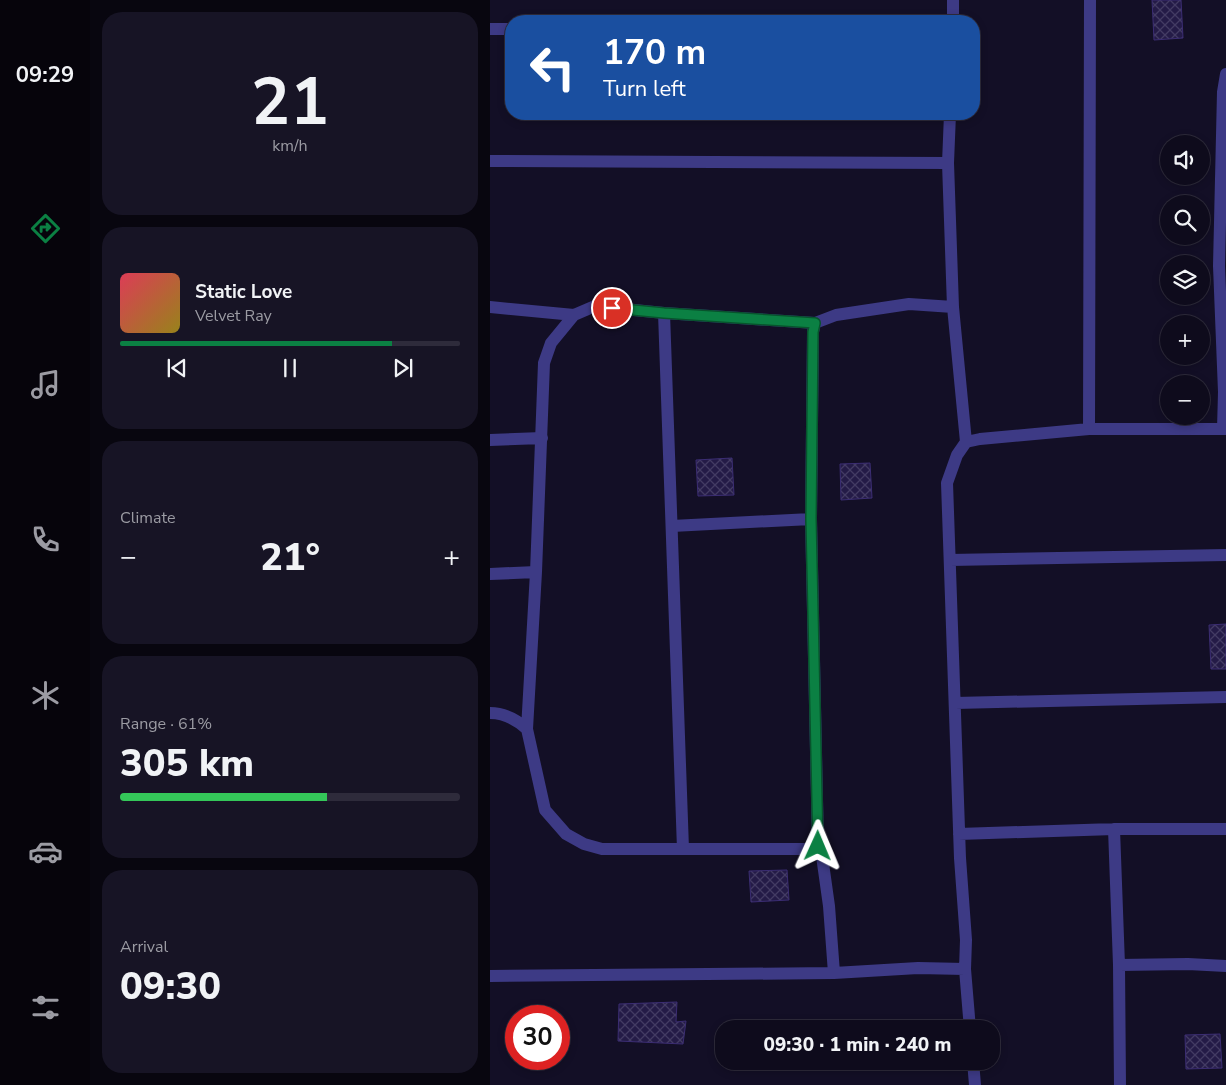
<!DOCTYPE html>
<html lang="en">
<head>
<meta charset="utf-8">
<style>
	:root { --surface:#0e0b1c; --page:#171425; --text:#f1f3f6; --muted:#9b9ba3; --line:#2e2b3b; --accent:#0b8043 }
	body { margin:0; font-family:"Nunito Sans",sans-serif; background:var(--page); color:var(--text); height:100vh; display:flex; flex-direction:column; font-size:19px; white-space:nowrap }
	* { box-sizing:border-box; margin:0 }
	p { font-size:16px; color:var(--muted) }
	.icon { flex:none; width:28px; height:28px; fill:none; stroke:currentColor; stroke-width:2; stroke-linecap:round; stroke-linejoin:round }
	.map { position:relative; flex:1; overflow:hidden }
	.side { display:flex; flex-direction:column; gap:12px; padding:12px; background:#08060f; width:400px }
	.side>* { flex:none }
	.top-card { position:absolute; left:15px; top:15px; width:475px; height:105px; border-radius:20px; box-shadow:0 2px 8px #0003,0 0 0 1px var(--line); background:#1a4fa0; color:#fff; overflow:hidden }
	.fabs { position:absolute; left:670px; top:135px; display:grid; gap:10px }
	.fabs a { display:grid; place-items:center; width:50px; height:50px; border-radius:50%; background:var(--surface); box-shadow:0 2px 8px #0003,0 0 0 1px var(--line); font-size:25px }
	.speed { position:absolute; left:15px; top:1005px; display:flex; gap:10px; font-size:25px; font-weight:700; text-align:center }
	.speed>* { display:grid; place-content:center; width:65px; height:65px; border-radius:50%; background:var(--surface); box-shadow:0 2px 8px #0003,0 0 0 1px var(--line); line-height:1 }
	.speed .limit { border:8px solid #d22; background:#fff; color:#111 }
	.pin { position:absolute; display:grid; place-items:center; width:42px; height:42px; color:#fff; margin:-21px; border:2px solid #fff; border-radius:50%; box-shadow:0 1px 5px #0007 }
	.me { position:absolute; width:55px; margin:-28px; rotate:1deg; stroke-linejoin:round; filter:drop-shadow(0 0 4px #0008) }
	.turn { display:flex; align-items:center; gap:18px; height:105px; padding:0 15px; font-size:22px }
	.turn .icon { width:65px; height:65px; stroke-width:2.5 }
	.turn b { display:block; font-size:35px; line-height:42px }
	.big { font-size:38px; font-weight:800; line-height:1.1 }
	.side .card { flex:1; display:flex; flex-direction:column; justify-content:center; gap:8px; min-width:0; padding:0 18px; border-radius:20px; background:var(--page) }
	.side .dial { align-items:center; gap:0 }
	.dial b { font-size:65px; line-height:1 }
	.song { display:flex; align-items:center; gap:15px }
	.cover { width:60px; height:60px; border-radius:8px; background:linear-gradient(135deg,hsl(350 70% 55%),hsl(50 70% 35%)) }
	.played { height:5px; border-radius:2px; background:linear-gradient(90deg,var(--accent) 80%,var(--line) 80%) }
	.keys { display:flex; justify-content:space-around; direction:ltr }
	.heat { display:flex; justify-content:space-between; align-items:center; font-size:28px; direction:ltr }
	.charge { height:8px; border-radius:4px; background:linear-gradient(90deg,#34c759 61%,var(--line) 0) }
	.trip { position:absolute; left:225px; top:1020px; width:285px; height:50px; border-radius:20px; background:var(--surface); box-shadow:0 2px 8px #0003,0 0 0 1px var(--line); font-weight:800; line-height:50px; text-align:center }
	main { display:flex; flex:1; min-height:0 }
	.tabs { display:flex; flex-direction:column; width:90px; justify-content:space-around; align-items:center; background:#06040b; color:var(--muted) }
	.tabs .icon { width:35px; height:35px }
	.tabs .selected { color:var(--accent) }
	.tabs b { font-size:22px; color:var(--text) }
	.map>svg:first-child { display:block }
	.building { fill:url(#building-cross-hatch); stroke:#3b2d73 }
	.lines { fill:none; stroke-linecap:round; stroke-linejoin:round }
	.minor { stroke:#3d3a85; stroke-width:12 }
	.route-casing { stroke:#07532c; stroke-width:12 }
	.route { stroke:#0b8043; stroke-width:9 }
</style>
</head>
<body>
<main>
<nav class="tabs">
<b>09:29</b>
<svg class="icon selected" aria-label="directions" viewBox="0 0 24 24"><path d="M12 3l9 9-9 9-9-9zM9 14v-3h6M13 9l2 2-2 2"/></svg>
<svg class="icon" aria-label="music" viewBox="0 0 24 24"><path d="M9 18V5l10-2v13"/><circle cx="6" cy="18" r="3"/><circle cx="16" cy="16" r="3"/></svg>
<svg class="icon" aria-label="phone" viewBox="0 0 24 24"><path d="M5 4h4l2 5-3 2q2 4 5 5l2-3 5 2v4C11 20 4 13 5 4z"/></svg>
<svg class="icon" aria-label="climate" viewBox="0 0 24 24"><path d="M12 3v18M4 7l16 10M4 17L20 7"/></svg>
<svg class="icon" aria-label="car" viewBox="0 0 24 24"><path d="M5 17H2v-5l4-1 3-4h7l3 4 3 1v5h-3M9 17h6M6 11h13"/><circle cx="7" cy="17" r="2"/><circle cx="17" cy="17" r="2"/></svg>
<svg class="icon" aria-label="filters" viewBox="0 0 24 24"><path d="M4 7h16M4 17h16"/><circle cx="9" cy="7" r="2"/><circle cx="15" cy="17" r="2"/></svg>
</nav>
<section class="side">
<div class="card dial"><b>21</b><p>km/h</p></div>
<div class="card">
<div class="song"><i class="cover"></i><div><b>Static Love</b><p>Velvet Ray</p></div></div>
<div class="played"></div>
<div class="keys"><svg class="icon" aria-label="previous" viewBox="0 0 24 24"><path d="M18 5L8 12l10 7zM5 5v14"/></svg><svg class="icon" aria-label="pause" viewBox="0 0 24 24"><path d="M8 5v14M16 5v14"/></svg><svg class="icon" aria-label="next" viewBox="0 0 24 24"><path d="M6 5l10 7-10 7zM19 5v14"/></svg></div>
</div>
<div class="card"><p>Climate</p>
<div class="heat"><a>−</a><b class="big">21°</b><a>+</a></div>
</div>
<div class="card"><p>Range · 61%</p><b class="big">305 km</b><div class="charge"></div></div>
<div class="card"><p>Arrival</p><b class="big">09:30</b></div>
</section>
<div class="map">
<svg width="736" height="1085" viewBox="0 0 736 1085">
	<defs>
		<pattern id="building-cross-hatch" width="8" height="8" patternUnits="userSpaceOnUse" patternTransform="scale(1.25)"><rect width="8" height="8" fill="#241b47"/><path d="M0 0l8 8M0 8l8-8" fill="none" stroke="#433b63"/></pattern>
	</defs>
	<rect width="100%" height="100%" fill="#130f26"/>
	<path class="building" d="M662,0H691L693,38L664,40Z
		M242,458L244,495L208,496L206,460Z
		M380,463L382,498L351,500L350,464Z
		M736,624V669H721L719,625Z
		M297,870L299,900L261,902L259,871Z
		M187,1002L186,1022L196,1021L193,1044L128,1041L129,1004Z
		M730,1034L732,1068L696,1069L695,1035Z"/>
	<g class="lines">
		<path class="minor" d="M463,21V0
			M0,29H21
			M460,114L458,163L463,307
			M0,161L458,163
			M0,307L84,315
			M174,313L193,849
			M325,323L323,332L321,519L328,845L331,849L339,906L344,973
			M599,429L600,0
			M733,429L734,392L729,266L733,92L736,74
			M0,440L52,438
			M182,526L321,519
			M460,560L736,555
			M0,574L46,572
			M465,703L736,697
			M0,713C15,713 26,719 37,729L55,810L76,834L94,844L112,849H331
			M37,729L46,572L54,363L61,343L84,315L105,306L174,313L325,323L346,315L419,304L463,307L476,442
			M624,829L629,965
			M469,834L624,829H736
			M0,976L344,973L428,968L475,969
			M480,1029L475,969L476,940L470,858L457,483L467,455L476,442L490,439L599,429H736
			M483,1061L485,1085
			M630,1085L629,965L698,964L736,966"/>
	</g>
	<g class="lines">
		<g class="route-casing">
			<path id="route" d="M122,308L174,313L325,323L323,332L321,519L328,846"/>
		</g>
		<use href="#route" class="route"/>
	</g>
</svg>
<div class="fabs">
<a><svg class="icon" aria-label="sound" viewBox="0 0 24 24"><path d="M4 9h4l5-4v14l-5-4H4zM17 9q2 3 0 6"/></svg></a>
<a><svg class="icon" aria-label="search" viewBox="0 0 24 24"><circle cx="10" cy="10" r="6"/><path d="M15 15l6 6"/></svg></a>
<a><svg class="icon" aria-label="layers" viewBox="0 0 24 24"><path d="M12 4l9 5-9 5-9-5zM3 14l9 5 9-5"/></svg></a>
<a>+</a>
<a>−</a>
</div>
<div class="speed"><div class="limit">30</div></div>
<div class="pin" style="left:122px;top:308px;background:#d93025"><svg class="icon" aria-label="arrive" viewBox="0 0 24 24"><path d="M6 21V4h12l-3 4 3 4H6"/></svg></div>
<svg class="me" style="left:328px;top:846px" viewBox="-20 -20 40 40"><path d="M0-17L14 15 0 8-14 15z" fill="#0b8043" stroke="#fff" stroke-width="4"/></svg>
<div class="trip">09:30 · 1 min · 240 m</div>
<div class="top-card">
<div class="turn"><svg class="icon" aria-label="left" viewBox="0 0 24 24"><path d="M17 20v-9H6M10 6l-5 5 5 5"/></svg><div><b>170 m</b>Turn left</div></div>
</div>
</div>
</main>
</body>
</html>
